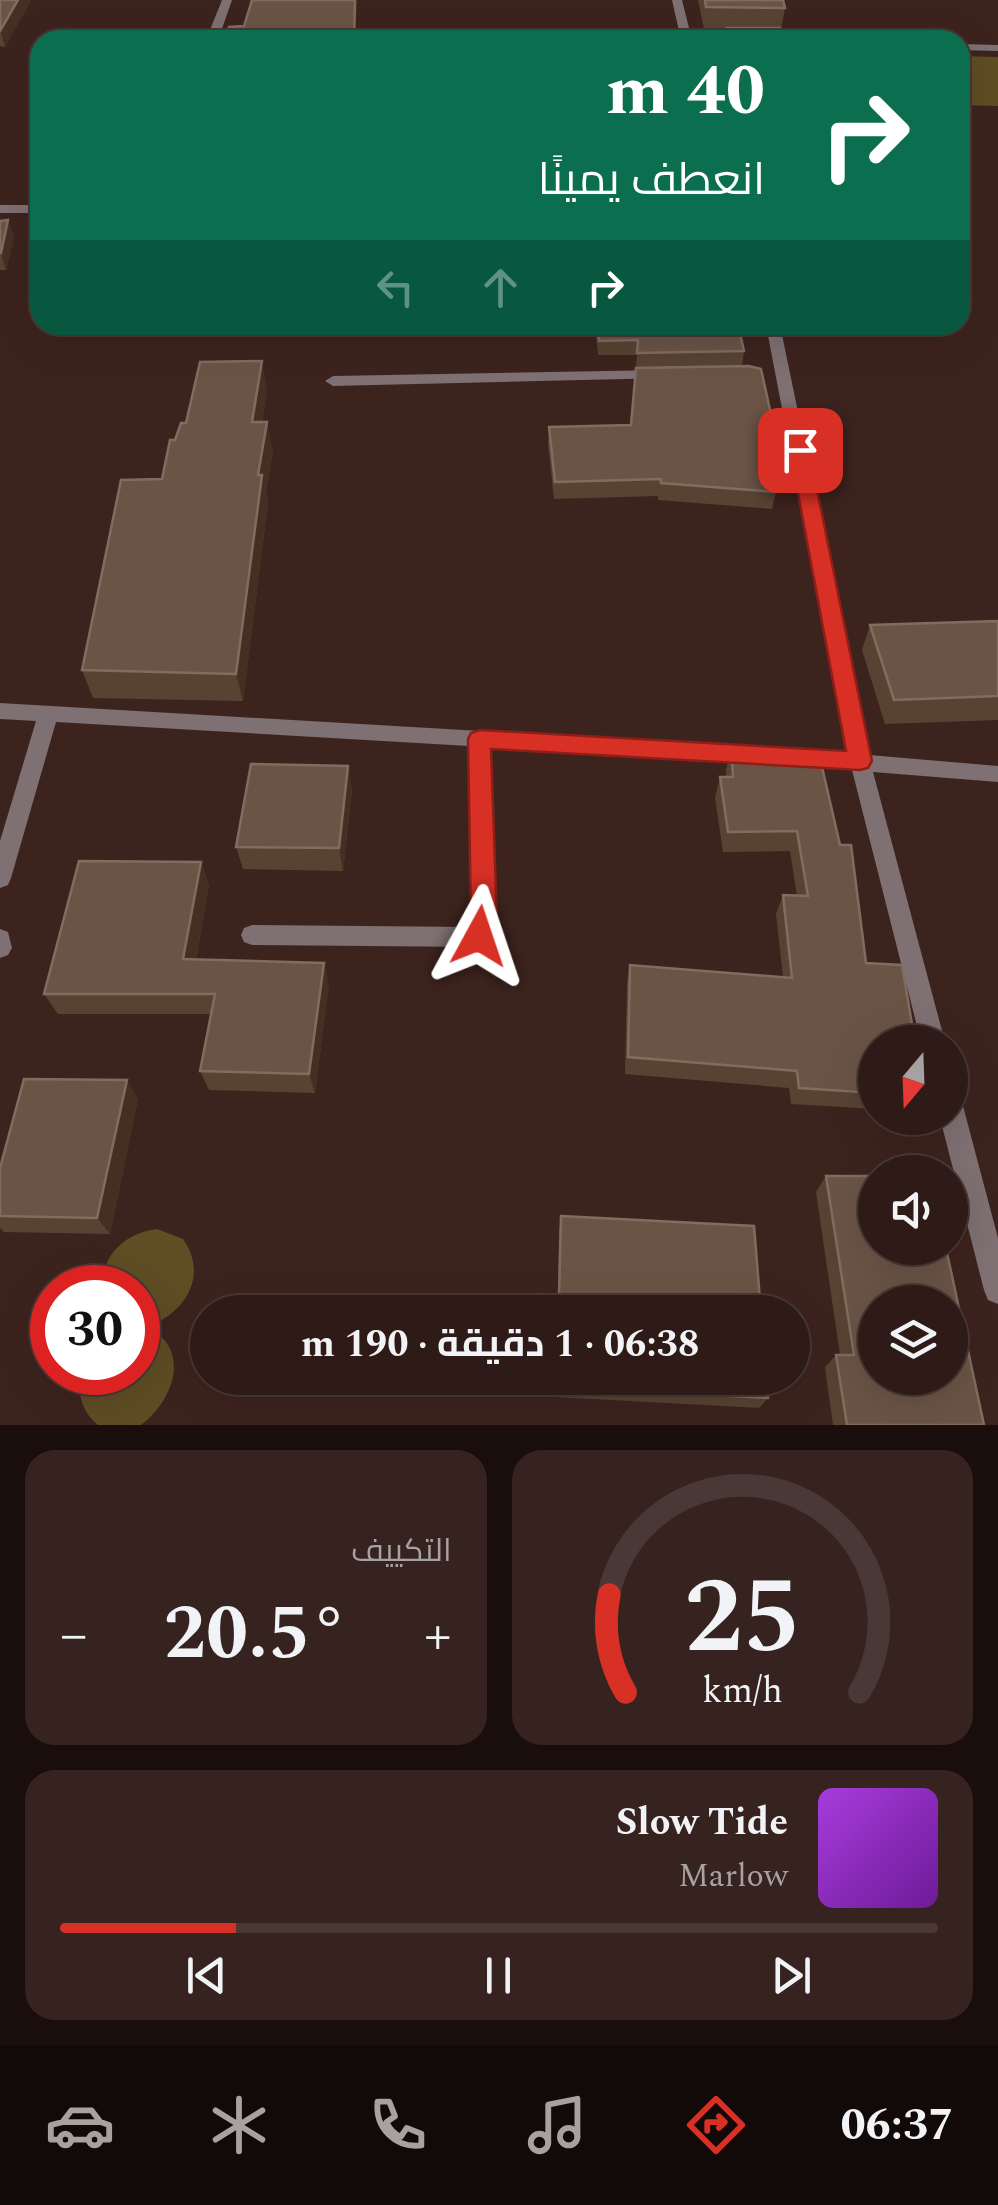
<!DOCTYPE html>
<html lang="ar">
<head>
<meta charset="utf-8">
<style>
	:root { --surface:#2e1a16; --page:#36231f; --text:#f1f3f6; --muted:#a7a1a1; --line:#493835; --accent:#d93025 }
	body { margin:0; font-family:Spectral,Cairo,serif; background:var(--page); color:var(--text); direction:rtl; height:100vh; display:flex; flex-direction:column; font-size:38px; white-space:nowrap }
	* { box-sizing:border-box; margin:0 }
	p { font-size:32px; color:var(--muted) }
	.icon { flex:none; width:55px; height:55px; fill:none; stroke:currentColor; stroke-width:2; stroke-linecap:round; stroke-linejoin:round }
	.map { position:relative; height:1425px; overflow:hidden; direction:ltr }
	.sheet { display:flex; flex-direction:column; gap:25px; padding:25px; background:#190e0c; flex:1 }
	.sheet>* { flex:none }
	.top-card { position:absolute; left:30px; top:30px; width:940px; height:305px; border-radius:30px; box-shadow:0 10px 40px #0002,0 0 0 2px var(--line); direction:rtl; background:#0b6e4f; color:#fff; overflow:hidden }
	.needle { width:65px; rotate:199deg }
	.tools { position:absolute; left:858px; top:1025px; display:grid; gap:20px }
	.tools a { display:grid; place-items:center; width:110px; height:110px; border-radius:50%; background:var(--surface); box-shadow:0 10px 40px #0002,0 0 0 2px var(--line); font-size:50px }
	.speed { position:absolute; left:30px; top:1265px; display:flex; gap:20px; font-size:50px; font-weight:700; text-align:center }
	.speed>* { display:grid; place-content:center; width:130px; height:130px; border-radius:50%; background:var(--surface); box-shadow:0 10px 40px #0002,0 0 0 2px var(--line); line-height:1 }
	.speed .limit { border:15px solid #d22; background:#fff; color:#111 }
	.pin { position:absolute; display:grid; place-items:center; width:85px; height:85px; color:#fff; margin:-42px; border-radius:20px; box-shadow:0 5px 15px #0006 }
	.me { position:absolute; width:110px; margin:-55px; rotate:5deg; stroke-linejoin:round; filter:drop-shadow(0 0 8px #0008) }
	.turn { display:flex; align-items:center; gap:35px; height:210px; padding:0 40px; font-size:45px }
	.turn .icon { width:130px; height:130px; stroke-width:2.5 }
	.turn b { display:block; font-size:70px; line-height:85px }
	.lanes { display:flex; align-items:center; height:95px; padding:0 40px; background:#0003; justify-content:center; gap:50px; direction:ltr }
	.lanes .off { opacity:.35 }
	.big { font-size:75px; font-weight:700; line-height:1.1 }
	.sheet .tile { flex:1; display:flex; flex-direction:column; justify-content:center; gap:15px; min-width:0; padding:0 35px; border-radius:30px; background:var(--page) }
	.sheet .dial { align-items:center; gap:0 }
	.dial svg { height:260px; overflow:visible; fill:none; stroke:var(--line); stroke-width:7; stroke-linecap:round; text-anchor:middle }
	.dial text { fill:var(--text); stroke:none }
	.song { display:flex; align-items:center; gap:30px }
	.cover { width:120px; height:120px; border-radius:15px; background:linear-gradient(135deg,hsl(280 70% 55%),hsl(280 70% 35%)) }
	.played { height:10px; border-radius:5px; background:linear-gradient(90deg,var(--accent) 20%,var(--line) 20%) }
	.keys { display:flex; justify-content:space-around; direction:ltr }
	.heat { display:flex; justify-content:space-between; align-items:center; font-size:55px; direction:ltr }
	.sheet .tiles { flex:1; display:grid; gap:25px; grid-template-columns:1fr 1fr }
	.tile:last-child { grid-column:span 2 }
	.trip { position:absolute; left:190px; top:1295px; width:620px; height:100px; border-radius:50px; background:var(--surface); box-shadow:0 10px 40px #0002,0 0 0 2px var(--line); font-weight:700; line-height:100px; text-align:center; direction:rtl }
	.menu { display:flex; height:160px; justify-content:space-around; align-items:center; background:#120a09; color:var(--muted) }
	.menu .icon { width:70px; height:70px }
	.menu .on { color:var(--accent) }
	.menu b { font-size:45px; color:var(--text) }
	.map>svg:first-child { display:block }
	.green { fill:#5f4d24 }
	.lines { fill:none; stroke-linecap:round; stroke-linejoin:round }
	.minor { fill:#7e7073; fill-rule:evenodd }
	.wall { fill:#584333 }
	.shaded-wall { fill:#462e22 }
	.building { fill:#6a5446; stroke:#816c5f; stroke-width:2.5; fill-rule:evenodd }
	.route { fill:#d93025; stroke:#8d1f18; stroke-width:2.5 }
</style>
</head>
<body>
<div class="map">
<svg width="998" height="1425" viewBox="0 0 998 1425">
	<rect width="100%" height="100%" fill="#3d231e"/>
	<path class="green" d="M960,56L998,57V106L960,105Z
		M157,1229L183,1239C209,1276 185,1313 147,1327C192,1349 174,1400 141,1425H98C82,1412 76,1393 82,1373L138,1372V1288L101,1287C103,1254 125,1233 157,1229Z"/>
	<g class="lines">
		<path class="minor" d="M222,0H232L218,40H206Z
			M672,0H682L690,32L808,37L814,40H681Z
			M960,44L998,45V51L960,50Z
			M0,205H40V213H0Z
			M766,325H780L869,755L998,766V782L873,772L945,1042H921L852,770L796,765L789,763L786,757L789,751L796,749L848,753Z
			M663,370L668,372V378L333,386L325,381L333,376Z
			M0,703L757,747L764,749L767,755L764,761L757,763L489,748L495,920L487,944L479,947L252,945L244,942L241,935L244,928L252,925L471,927L469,746L56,722L11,878L8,885L0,888V841L36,721L0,719Z
			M0,929L8,932L12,948L8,955L0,958Z
			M950,1094L959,1097L963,1106L998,1238V1304L988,1300L984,1290L940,1118H950Z"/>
	</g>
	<path class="wall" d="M0,0H31L5,47L0,46Z
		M698,0H783L785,8L781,30L782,40H726L727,29H704Z
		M8,220L14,237L6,270H0V221Z
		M595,325H738L744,351L742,366L776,492L772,509L658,500V496L554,499L548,444L549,427L630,425L637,355H598Z
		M267,389L262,422L273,450L266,492L268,503L243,701L93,698L82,670L186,423Z
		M998,621V720L885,724L862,650L870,625Z
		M731,749L819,754L875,1042V1109L791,1104L789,1088L625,1074L627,983L630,965L783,977L776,914L783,895L797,896L790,851L723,852L715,798L720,777H726V770Z
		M352,789L343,871L243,869L236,847Z
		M201,862L209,885L196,959L329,984L315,1093L209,1090L200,1071L211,1014H58L44,994Z
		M138,1099L110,1234L4,1232L0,1228V1168Z
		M826,1176L984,1425H833L825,1367L836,1355H840L816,1192Z
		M561,1216L761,1312H539L541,1294L558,1295L559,1232Z
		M538,1378H767L768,1398L759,1408L537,1396Z"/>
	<path class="shaded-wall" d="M18,0H31L5,47L0,31Z
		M355,0H357L356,40H354Z
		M8,220L14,237L6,270L1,253Z
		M262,361L267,389L257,450L252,422Z
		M267,422L273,450L266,492L268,503L243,701L236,674L258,475Z
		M348,766L352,789L343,871L339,848Z
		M201,862L209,885L192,980L183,959Z
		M324,963L329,984L315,1093L309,1074Z
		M127,1080L138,1099L110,1234L97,1218Z"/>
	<path class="building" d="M0,0H18L0,31Z
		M252,0H355L354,40H163L164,36H226L229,27L244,26Z
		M705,0H783L785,8L706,7Z
		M727,28H780L782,40H729Z
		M855,34L915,39V40H854Z
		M8,220L1,253H0V221Z
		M598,325H738L744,351L637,353L638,340L599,341Z
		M262,361L252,422H267L258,475H262L236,674L82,670L121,480L162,479L170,440H175L181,423H186L200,362Z
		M749,366L761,369L774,428L776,492L661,483V479L555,482L549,427L631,425L636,368Z
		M998,621V696L894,700L870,625Z
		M731,749L819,754L840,845H851L866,963L902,965L915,1042H875V1093L799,1088L797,1071L628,1057L630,965L792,978L783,895L808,896L797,831L728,832L720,777H733Z
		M251,764L348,766L339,848L236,847Z
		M79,861L201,862L183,959L324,963L309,1074L200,1071L215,994H44Z
		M24,1079L127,1080L97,1218L0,1216V1168Z
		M826,1176H875V1248H946L984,1425H847L836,1355H854ZM875,1302H950V1378H875Z
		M561,1216L754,1226L761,1312H540L541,1294L559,1295Z
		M539,1378H767L768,1398L538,1385Z"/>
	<path class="route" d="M800,444L809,450L872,761L868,768L860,770L491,749L497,920L488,945L479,948L470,945L466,936L471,920L468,739L471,733L480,730L846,751L790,450Z"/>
</svg>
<div class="tools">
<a><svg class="needle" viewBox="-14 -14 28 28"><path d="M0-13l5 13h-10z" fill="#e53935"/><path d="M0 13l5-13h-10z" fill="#a7a1a1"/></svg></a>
<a><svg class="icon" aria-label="sound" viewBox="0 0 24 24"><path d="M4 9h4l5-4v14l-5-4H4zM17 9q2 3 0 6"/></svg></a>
<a><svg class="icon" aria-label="layers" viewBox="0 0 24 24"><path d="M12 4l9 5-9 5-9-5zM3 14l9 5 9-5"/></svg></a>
</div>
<div class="speed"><div class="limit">30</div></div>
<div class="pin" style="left:800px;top:450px;background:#d93025"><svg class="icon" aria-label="arrive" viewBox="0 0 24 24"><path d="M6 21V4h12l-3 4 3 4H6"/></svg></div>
<svg class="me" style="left:479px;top:936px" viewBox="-20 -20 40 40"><path d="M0-17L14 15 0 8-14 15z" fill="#d93025" stroke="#fff" stroke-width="4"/></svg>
<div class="trip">06:38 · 1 دقيقة · 190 m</div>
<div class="top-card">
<div class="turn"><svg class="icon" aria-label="right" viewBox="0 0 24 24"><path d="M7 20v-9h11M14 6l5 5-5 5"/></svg><div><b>40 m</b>انعطف يمينًا</div></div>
<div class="lanes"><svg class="icon off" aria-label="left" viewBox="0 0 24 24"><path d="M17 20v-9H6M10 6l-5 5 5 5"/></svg><svg class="icon off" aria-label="ahead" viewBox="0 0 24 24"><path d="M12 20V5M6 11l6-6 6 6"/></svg><svg class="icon" aria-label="right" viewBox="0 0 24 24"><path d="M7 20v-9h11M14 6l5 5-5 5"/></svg></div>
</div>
</div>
<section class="sheet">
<div class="tiles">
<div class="tile dial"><svg viewBox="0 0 100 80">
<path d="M14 69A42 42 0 1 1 86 69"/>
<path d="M14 69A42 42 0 0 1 9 39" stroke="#d93025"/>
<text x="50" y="56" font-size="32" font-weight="700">25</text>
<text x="50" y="72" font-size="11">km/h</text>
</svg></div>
<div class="tile"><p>التكييف</p>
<div class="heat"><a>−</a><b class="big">20.5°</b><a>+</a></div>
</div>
<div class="tile">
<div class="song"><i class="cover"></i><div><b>Slow Tide</b><p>Marlow</p></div></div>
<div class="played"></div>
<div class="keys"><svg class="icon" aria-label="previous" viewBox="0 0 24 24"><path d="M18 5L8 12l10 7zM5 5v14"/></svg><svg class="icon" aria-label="pause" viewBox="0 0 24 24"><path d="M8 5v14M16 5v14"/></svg><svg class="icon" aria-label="next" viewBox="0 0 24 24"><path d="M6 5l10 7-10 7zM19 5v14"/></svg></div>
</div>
</div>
</section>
<nav class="menu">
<b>06:37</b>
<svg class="icon on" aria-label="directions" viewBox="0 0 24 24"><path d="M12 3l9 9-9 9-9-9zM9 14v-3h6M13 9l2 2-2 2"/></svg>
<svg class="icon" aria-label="music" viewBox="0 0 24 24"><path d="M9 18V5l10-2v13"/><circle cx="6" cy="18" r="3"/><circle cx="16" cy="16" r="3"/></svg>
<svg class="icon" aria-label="phone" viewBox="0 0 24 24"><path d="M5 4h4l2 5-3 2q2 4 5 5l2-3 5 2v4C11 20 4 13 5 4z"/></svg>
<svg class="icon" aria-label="climate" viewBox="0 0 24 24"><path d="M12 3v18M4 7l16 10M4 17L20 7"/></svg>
<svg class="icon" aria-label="car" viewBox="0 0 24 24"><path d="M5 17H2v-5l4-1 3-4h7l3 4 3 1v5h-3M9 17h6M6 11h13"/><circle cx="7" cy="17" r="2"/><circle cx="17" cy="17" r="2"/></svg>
</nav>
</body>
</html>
